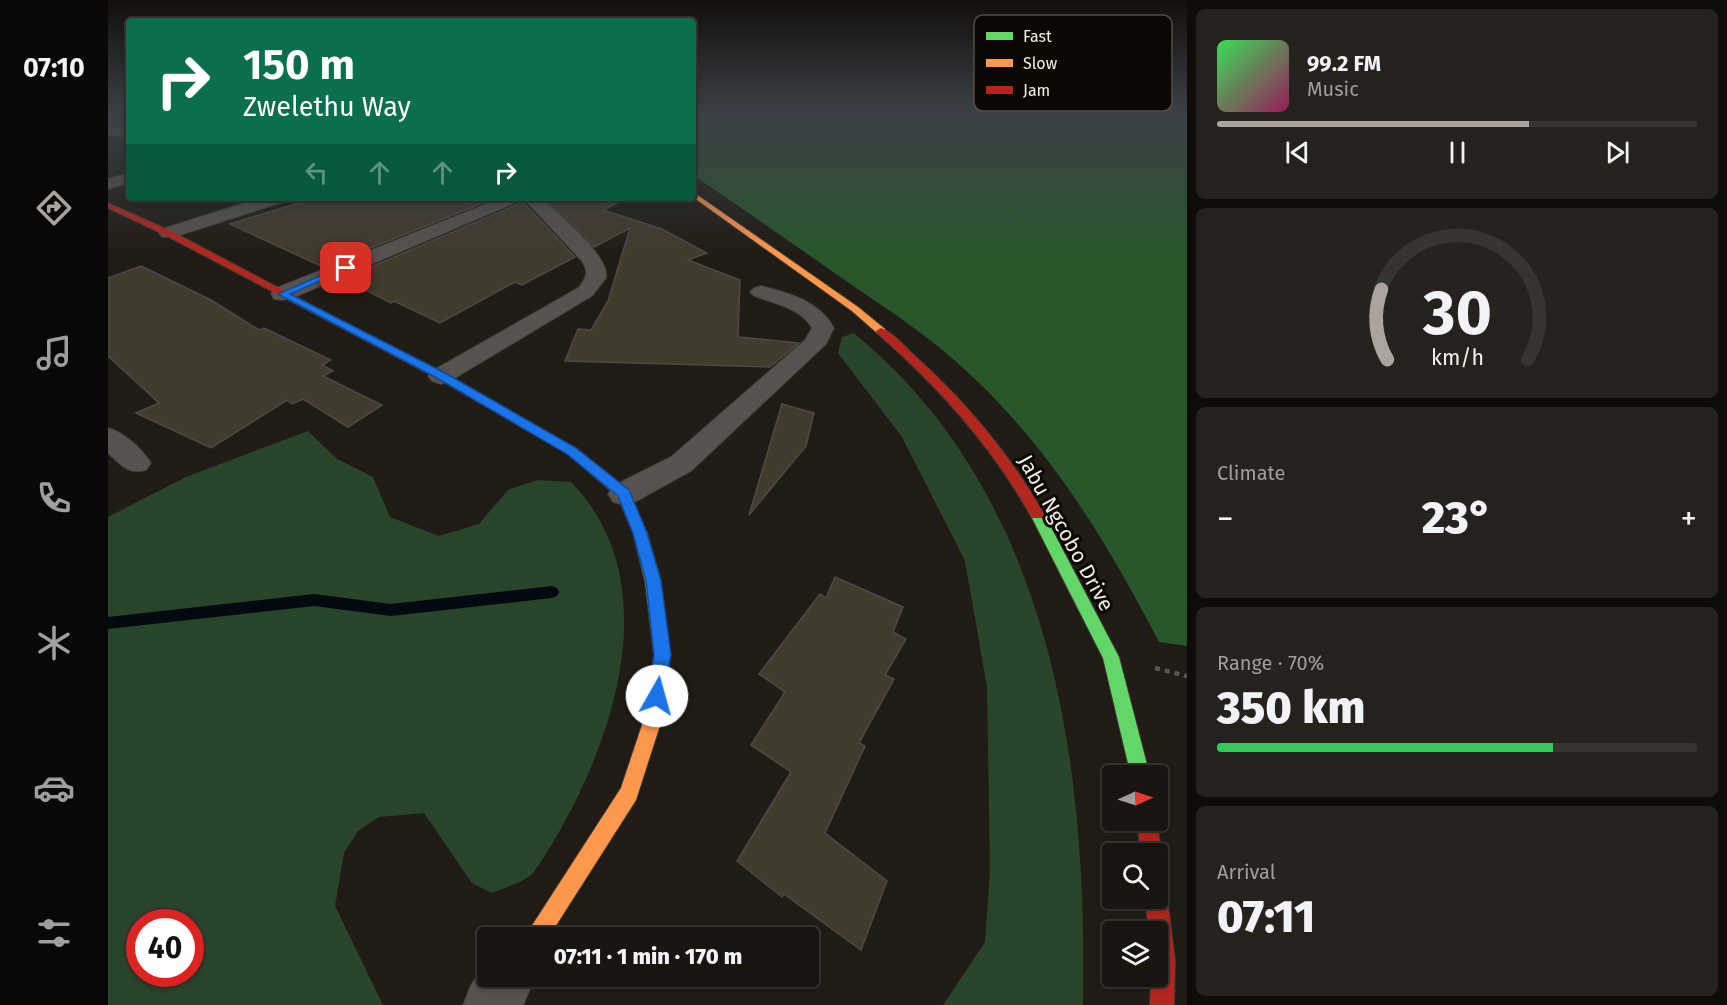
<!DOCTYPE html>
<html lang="en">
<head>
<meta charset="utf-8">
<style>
	:root { --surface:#181510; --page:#25221e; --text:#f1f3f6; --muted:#9f9f9f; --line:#363430; --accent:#aaa49c }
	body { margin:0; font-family:"Fira Sans",sans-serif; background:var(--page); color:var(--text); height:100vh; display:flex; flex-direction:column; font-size:22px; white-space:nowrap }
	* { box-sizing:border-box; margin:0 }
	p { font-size:20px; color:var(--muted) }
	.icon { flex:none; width:33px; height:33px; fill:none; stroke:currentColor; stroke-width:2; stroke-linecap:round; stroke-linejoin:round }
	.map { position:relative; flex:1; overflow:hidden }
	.panel { display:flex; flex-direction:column; gap:9px; padding:9px; background:#0d0c09; width:540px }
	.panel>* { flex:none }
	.banner { position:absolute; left:18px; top:18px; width:570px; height:183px; border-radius:6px; box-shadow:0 3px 9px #0003,0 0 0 2px var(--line); background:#0b6e4f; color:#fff; overflow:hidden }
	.needle { width:39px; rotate:87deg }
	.buttons { position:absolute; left:994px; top:765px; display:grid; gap:12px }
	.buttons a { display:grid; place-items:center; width:66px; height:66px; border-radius:6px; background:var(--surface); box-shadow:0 3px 9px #0003,0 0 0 2px var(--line); font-size:30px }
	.speed { position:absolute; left:18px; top:909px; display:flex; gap:12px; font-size:30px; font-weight:700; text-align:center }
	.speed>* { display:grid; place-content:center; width:78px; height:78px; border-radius:50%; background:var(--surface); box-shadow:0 3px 9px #0003,0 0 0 2px var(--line); line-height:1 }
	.speed .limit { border:9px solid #d22; background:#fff; color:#111 }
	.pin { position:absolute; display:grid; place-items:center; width:51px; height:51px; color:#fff; margin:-26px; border-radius:12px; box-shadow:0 3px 9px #0006 }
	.me { position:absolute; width:66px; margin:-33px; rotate:7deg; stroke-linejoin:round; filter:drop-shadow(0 0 4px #0008) }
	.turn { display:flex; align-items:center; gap:21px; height:126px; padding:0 18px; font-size:27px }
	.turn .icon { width:78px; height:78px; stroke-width:2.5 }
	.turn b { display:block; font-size:42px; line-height:51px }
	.lanes { display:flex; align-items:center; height:57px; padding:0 18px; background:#0003; justify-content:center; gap:30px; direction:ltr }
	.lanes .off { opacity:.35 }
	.big { font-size:45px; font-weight:800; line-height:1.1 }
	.panel .tile { flex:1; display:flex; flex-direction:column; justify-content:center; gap:9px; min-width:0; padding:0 21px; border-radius:9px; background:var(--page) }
	.panel .dial { align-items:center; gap:0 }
	.dial svg { height:156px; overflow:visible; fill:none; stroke:var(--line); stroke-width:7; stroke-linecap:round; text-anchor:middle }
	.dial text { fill:var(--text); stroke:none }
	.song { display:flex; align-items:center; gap:18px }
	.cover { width:72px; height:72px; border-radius:9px; background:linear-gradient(135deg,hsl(130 70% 55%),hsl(330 70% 35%)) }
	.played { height:6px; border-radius:3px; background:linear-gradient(90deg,var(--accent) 65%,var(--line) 65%) }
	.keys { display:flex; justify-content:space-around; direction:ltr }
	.heat { display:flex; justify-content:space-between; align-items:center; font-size:33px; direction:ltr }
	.charge { height:9px; border-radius:4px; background:linear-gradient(90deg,#34c759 70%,var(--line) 0) }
	.trip { position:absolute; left:369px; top:927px; width:342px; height:60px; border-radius:6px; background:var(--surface); box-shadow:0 3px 9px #0003,0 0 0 2px var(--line); font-weight:800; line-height:60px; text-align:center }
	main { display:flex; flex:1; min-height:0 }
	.tab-bar { display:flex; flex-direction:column; width:108px; justify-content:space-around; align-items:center; background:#0a0806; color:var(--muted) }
	.tab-bar .icon { width:42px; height:42px }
	.tab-bar .active { color:var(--accent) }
	.tab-bar b { font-size:27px; color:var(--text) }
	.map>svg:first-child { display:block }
	.green { fill:#294529; fill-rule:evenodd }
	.forest { fill:#28562b }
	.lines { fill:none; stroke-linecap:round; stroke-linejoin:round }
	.stream { fill:#030911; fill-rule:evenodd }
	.building { fill:#423a2c; stroke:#4d4943; stroke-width:1.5 }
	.street-casing { stroke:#3c3833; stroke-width:2 }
	.fast-casing { stroke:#3c3833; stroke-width:2 }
	.slow-casing { stroke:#3c3833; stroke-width:2 }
	.jam-casing { stroke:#3c3833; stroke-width:2 }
	.path { stroke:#595650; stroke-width:4.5; stroke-dasharray:5 5; stroke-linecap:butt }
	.street { fill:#56524d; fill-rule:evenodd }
	.fast { fill:#63d668; fill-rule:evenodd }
	.slow { fill:#ff974d; fill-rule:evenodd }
	.jam { fill:#b3261e; fill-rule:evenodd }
	.route { fill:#1a73e8; stroke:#114b97; stroke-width:1.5 }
	.labels { text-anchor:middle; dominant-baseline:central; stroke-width:6; stroke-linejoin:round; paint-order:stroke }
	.street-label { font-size:21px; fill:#f4eee5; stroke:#0b0804 }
	.key { fill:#0b0804; stroke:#514d48; stroke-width:1.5 }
	.key-label { font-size:16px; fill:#f4eee5 }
</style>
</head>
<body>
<main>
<nav class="tab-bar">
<b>07:10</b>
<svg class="icon active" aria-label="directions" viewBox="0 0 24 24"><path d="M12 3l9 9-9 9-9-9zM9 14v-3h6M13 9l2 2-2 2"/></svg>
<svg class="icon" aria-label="music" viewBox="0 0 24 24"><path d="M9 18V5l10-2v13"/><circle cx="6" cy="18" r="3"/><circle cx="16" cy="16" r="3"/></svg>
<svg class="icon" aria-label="phone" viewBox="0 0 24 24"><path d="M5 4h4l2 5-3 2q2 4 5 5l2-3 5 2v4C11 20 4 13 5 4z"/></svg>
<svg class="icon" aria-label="climate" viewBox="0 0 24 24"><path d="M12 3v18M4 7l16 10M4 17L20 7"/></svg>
<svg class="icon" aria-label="car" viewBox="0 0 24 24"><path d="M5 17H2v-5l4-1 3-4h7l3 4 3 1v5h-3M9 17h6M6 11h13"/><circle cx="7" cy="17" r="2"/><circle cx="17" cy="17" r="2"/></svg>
<svg class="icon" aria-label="filters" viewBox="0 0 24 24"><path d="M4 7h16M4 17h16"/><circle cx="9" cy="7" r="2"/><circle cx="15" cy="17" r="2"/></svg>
</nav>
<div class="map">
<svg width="1079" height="1005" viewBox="0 0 1079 1005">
	<rect width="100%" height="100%" fill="#201c15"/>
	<path class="green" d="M746,333C768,352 789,371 808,393C953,558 979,794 975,1005H835L877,942L882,870L879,687L857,561L794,437L730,353L734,337Z
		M200,431L229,459L265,477L282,517L331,536L371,524L400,490L429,480L463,482C550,571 515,708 465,806C458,820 432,867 422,876C412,883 396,888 384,893L364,883L316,813L271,817L250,831L236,853L227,906L275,1005H0V517L78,477ZM32,922H82V974H32Z"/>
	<path class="forest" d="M585,113H1079V646L1051,642C1001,546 949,459 871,383C831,343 784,312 738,281C687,245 636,210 585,175Z"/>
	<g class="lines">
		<path class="stream" d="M444,586L449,588L451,592L449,596L444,598L283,616L206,606L0,629V617L206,594L283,604Z"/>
	</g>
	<path class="building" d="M207,198H387L215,267L122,224Z
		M436,198H519L495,210L554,229L599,253L580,260L632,280L630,337L691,343L662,367L457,361L470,329L483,330L500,301L522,228L486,247Z
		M415,202L467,257L414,285L407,282L332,323L286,301L283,303L241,282L244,281L237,278Z
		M33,266L103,300L151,330L156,328L223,360L214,365L225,371L215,376L274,405L240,427L195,399L184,404L179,400L103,448L28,413L51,403L0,356V278Z
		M674,404L706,413L698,446L641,515Z
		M727,577L795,607L785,632L798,639L777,675L786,679L751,743L757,746L717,833L779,881L753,950L676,894L674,897L629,861L683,772L643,745L677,692L651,674L712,594L718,598Z"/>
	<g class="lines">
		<g class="street-casing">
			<path id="street" d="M0,126L21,130V138L0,134Z
				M21,173V183L0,189V179Z
				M152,198H177L175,202L66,237H54L51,233L54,229Z
				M393,198H433C449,213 502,255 498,278L484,296L342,381L333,384L324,381L320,376L324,371L470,288C479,278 481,271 473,260L416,199L182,299L174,300L166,299L163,294L166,289Z
				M653,286C682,293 711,301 726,328L718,344L583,471L527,502L516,505L505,502L500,494L505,486L563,457L697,340L704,328C693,308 665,303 646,296L642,292L646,288Z
				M0,428C16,432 34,449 43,463L38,470C20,475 13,465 0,453Z
				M380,960V976H428L415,1005H355L363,985Z"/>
		</g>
		<g class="fast-casing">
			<path id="fast" d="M333,373L468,448L521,491L539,533L553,581L562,655L551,725L545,728L539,725L536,719L546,655L537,581L525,533L510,497L460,454L329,378V374Z
				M929,509L936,514L1011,657L1042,776H1023L995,658L922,514Z"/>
		</g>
		<g class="slow-casing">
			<path id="slow" d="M585,192L750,307L777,329V333H769L744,311L585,197Z
				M545,710L551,713L554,719L528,800L440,938H416L513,788L536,719L539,713Z"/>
		</g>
		<g class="jam-casing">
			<path id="jam" d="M0,203L63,231L338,376L333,379L329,378L57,235L0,208Z
				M773,328C786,333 798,348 808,357C859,403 902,455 936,514L934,518H924C884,446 831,387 769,333L768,331Z
				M1029,820H1049L1053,854L1050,861V854H1033Z
				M1050,888L1056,890L1059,898L1067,960L1066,1005H1042L1043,976H1050V932H1041L1037,898H1050Z"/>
		</g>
		<path class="path" d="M1047,668L1079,676"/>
		<use href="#street" class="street"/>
		<use href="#fast" class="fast"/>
		<use href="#slow" class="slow"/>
		<use href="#jam" class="jam"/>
	</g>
	<linearGradient id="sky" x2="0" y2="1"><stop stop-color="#120f0c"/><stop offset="0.45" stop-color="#3c4046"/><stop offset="1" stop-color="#3c4046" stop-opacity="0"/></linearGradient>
	<rect width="1079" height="253" fill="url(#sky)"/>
	<path class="route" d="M235,266L242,268L182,294L337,373L468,448L521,490L539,533L553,581L563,655L555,702L549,704L543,702L540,696L546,655L538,581L525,533L510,496L459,454L329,378L170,294Z"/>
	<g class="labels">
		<g class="street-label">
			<text transform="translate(958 533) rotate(61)">Jabu Ngcobo Drive</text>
		</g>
	</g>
	<rect x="866" y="15" width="198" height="96" rx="9" class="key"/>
	<rect x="878" y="32" width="27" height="8" fill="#63d668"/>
	<rect x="878" y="59" width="27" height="8" fill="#ff974d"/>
	<rect x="878" y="86" width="27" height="8" fill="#b3261e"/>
	<g class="key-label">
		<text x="915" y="42">Fast</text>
		<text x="915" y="69">Slow</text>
		<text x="915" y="96">Jam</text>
	</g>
</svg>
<div class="buttons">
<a><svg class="needle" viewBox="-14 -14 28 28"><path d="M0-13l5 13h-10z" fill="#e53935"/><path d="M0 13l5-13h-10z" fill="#9f9f9f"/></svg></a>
<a><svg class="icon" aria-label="search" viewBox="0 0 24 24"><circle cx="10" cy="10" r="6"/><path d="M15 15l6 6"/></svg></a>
<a><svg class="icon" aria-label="layers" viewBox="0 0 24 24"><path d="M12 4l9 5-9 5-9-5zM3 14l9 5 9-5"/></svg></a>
</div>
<div class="speed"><div class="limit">40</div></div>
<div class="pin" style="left:238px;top:268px;background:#d93025"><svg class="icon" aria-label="arrive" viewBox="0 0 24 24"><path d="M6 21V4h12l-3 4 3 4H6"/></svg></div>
<svg class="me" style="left:549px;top:696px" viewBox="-20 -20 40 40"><circle r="19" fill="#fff"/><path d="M0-13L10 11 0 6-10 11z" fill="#1a73e8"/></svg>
<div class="trip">07:11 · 1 min · 170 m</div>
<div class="banner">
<div class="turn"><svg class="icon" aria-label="right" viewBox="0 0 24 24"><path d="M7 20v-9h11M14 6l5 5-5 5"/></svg><div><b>150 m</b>Zwelethu Way</div></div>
<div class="lanes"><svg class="icon off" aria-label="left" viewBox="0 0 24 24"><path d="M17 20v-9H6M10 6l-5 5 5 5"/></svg><svg class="icon off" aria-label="ahead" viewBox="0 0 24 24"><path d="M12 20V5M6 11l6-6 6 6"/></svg><svg class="icon off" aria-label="ahead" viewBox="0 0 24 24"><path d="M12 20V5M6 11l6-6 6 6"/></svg><svg class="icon" aria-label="right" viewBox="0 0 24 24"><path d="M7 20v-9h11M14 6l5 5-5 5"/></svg></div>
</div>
</div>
<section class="panel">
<div class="tile">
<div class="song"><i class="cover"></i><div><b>99.2 FM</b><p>Music</p></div></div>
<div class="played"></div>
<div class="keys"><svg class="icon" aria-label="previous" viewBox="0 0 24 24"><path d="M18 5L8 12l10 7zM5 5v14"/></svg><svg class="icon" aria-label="pause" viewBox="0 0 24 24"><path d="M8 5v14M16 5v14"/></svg><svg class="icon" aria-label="next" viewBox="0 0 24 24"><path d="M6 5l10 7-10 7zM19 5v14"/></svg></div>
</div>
<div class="tile dial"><svg viewBox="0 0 100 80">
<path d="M14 69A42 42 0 1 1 86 69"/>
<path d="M14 69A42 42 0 0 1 11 33" stroke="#aaa49c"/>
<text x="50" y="56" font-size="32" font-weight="700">30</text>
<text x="50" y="72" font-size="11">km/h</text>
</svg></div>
<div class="tile"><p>Climate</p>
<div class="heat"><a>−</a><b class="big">23°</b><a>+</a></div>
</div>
<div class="tile"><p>Range · 70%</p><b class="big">350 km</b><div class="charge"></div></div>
<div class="tile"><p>Arrival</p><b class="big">07:11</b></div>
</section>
</main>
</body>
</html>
